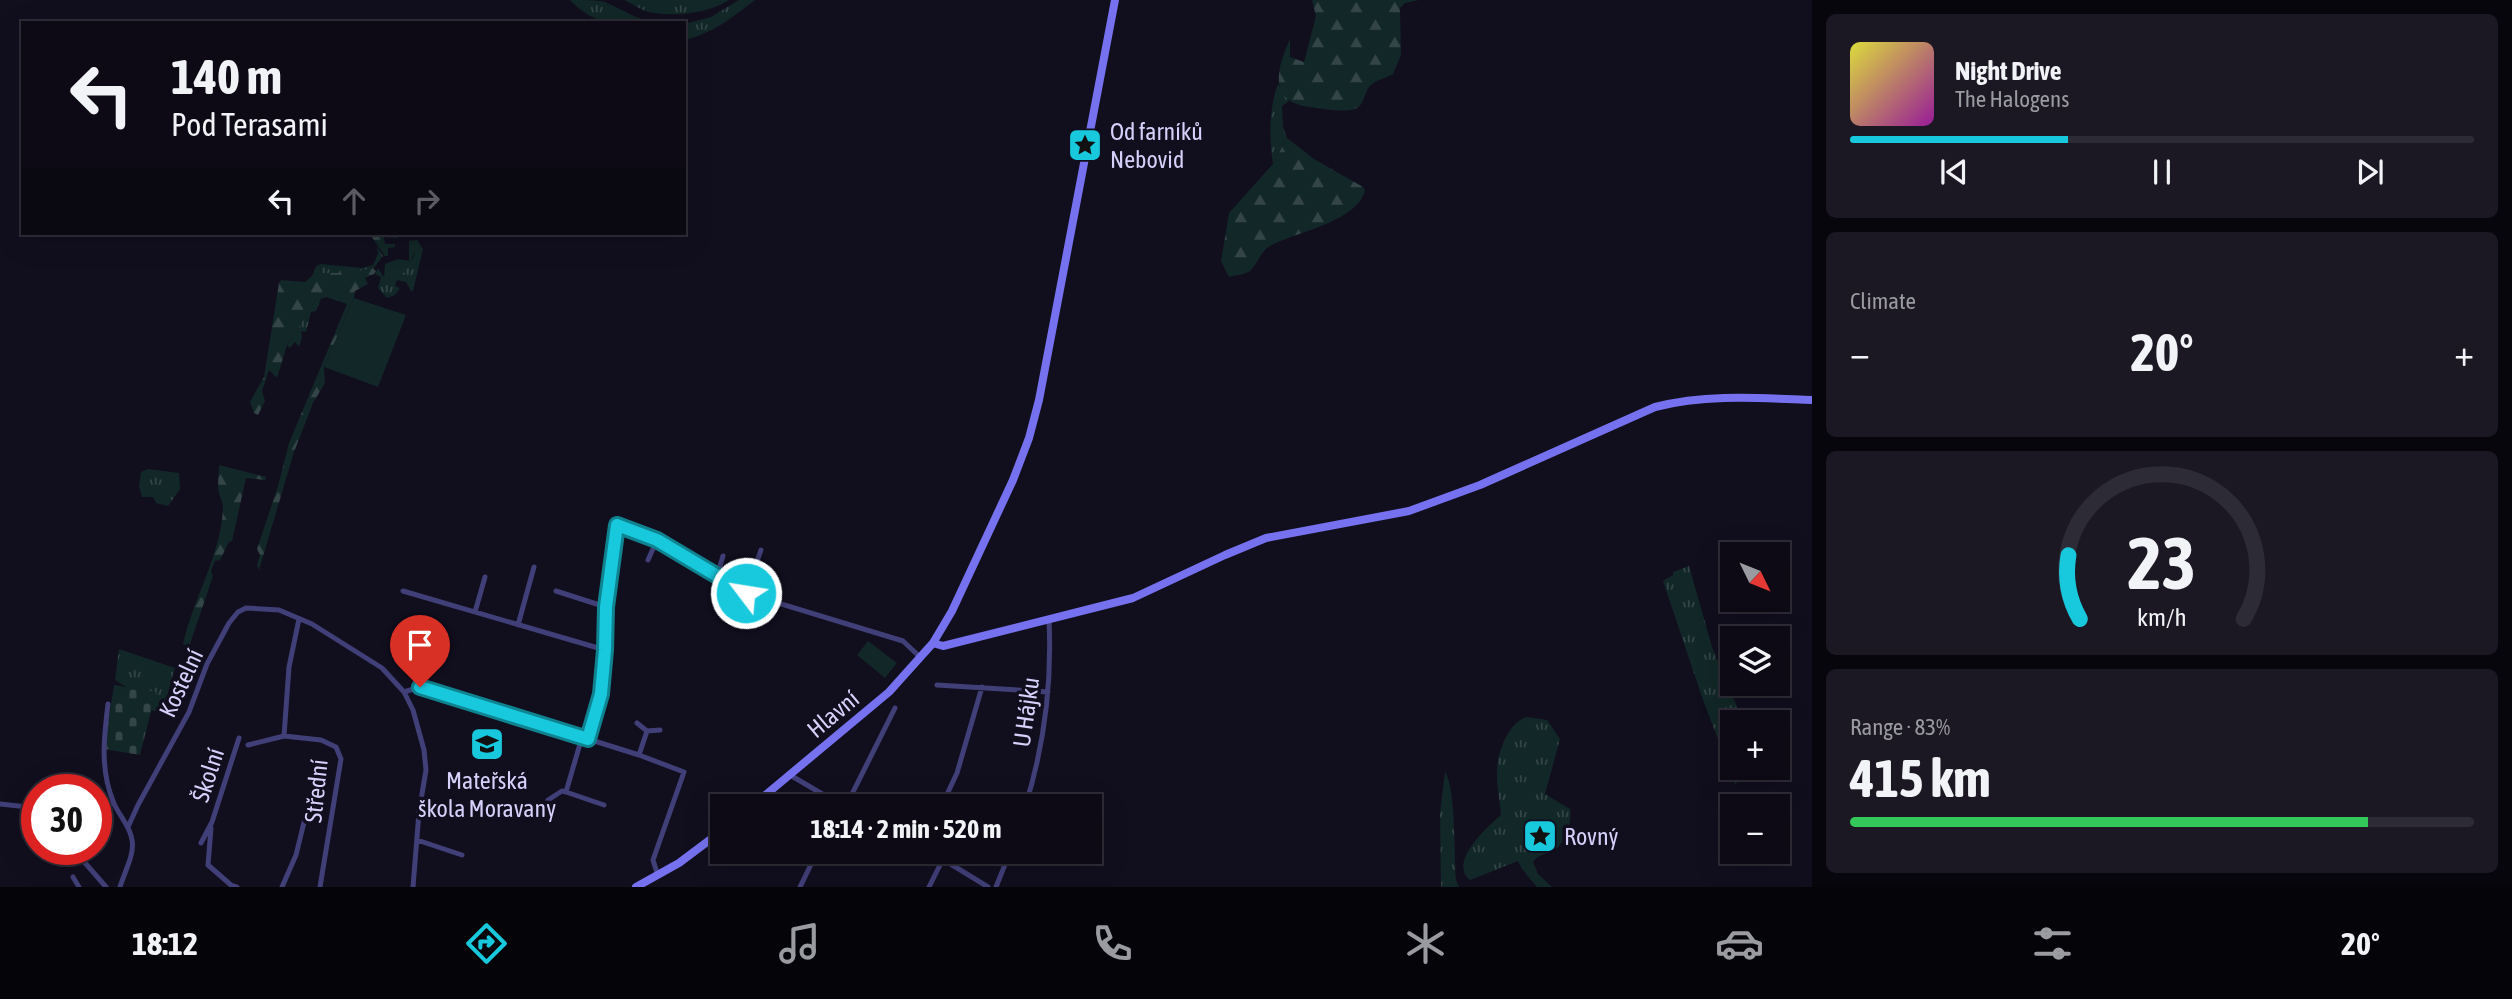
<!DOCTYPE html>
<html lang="en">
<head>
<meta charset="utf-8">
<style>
	:root { --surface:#0d0a16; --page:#1b1823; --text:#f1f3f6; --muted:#9a9aa1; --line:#2d2b35; --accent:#18c9de }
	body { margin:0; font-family:"Asap Condensed",sans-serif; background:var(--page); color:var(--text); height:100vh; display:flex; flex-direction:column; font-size:26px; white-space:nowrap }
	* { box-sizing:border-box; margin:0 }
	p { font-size:23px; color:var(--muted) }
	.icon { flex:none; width:38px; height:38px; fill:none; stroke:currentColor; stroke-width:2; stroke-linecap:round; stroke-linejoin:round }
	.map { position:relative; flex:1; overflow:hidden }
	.drawer { display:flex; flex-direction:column; gap:14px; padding:14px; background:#07060c; width:700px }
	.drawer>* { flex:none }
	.banner { position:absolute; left:21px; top:21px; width:665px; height:214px; border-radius:0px; box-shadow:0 7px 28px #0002,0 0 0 2px var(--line); background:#0d0a16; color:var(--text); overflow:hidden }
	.needle { width:46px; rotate:133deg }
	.buttons { position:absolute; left:1720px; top:542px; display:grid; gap:14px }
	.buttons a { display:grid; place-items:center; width:70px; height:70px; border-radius:0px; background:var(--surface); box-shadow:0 7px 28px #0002,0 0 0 2px var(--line); font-size:35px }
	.speed { position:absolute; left:21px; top:774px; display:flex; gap:14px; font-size:35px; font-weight:700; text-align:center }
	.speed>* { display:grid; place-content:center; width:91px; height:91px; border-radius:50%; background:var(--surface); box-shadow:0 7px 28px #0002,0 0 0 2px var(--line); line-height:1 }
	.speed .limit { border:10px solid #d22; background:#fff; color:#111 }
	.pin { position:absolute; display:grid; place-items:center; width:60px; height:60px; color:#fff; margin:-72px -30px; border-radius:50% 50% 50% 0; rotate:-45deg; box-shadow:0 0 7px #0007 }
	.pin .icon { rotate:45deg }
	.me { position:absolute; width:77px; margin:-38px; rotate:301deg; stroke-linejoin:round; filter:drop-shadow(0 0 5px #0008) }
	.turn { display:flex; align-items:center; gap:24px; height:147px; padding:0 35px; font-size:32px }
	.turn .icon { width:91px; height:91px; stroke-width:2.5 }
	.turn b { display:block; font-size:49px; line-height:60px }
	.lanes { display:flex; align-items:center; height:66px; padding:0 35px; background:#0003; justify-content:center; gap:35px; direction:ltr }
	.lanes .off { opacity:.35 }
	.big { font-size:52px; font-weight:700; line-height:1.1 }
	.drawer .widget { flex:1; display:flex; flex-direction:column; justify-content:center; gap:10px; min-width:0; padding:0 24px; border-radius:10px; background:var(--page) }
	.drawer .dial { align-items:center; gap:0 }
	.dial svg { height:182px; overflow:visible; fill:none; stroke:var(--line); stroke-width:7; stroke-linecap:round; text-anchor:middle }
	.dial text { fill:var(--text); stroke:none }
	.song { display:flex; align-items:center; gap:21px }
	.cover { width:84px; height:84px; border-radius:10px; background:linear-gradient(135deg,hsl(60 70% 55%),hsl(300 70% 35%)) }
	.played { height:7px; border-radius:4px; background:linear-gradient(90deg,var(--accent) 35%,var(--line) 35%) }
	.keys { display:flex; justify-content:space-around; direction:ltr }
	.heat { display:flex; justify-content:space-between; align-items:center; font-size:38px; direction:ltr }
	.charge { height:10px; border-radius:5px; background:linear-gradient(90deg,#34c759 83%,var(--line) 0) }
	.trip { position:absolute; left:710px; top:794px; width:392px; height:70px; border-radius:0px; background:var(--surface); box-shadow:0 7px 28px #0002,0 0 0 2px var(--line); font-weight:700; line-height:70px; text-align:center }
	.tabs { display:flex; height:112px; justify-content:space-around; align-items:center; background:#050409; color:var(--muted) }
	.tabs .icon { width:49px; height:49px }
	.tabs .on { color:var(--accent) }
	.tabs b { font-size:32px; color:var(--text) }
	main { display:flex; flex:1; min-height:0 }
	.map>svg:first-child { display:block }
	.grass { fill:url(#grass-tufts) }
	.forest { fill:url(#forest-firs) }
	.cemetery { fill:url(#cemetery-stones) }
	.garden { fill:#122727 }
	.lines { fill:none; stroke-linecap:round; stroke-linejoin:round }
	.street { stroke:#413f78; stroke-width:5 }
	.secondary { stroke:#7672ef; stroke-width:8 }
	.route-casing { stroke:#108390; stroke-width:18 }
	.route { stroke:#18c9de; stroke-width:12 }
	.labels { text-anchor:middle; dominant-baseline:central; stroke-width:7; stroke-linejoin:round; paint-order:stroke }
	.poi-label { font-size:24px; fill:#d6d1fa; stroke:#110e1e; text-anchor:start }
	.street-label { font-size:24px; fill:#d6d1fa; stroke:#110e1e }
</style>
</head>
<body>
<main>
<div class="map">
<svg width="1812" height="887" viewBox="0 0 1812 887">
	<defs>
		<pattern id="grass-tufts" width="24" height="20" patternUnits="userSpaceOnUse" patternTransform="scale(1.75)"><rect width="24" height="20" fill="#122727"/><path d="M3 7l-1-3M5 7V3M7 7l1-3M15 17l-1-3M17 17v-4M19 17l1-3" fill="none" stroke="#344547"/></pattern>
		<pattern id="forest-firs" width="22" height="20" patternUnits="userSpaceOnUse" patternTransform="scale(1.75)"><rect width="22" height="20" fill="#122727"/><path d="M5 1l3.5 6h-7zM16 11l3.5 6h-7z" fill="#344547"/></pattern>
		<pattern id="cemetery-stones" width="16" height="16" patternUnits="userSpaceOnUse" patternTransform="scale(1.75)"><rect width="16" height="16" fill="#122727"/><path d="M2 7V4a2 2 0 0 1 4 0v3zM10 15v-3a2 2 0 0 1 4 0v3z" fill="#344547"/></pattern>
	</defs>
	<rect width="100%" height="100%" fill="#110e1e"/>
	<path class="grass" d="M570,0C581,0 596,0 605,2C626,11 634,19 658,23C621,23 599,30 570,0Z
		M624,0H729C708,14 669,18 645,11C638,8 631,3 624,0Z
		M739,0H755C733,17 712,34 684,40V24L711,17Z
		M1278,84L1289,101L1282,106L1283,127L1287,138L1273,164C1269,140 1269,107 1278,84Z
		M417,240L423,249L413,291H411L406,282L397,280L395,286L400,288L395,295L387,298L378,288L381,277L375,274L378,268L385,279C404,269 416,264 417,240Z
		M377,246L383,256L373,269L371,267L363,271H353L349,277L346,272V268L338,273H321L320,267L316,266L321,264L362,268L373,265L378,254Z
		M321,299L316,311L311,312L306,332L301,331L302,337L299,347L295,342L290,348L287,345L315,301Z
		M148,469L179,473L180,489L168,506L156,503L153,497H142L139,486L141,472Z
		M1689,566L1713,650L1744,723H1732V768H1757L1735,784L1703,700L1663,581L1673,575V572Z
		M119,649L175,668L162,713L151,710L156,692L128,688L115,680Z
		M1527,717L1547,720L1560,739L1545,794L1570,809C1572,820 1567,839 1558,847C1550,854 1539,853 1533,862L1538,874L1552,887H1537L1522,869L1518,861L1470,880C1448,862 1487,827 1501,815C1500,800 1496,784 1497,769C1498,751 1509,722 1527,717Z
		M1445,772C1456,788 1454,856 1456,880L1459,887H1441L1440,813Z"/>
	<path class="forest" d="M1312,0H1419L1405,3L1400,8L1401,55L1393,74C1385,79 1374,80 1369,87C1364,94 1364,106 1355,109C1345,112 1328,110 1318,108C1311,107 1303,107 1297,104C1267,94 1281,59 1290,39V57L1304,62L1316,16Z
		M1287,138L1314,159L1363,187L1365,190C1358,222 1295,232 1270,246C1260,252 1258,263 1250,271C1244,275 1236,275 1229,277L1221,261L1229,213L1273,164Z
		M369,233H398V238L384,237L385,244H395V247L388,248V256H385Z
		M417,240V251L413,255L409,267L397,280L384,279L385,264L398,259L409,261V241Z
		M316,266L320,267L321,273H338L342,267H346V272L349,277L354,269L363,271L371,267L376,271L374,274L365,278L368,284L355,291L354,298L324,367L325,383L313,403L294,452L259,570L257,565L260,555L257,549L278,486L289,443L347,304L326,297L315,301L287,345L277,378L269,370L262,391L265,401L258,415L254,413L250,402L264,377L279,283L281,280L305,282L312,276Z
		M219,465L266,477L265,480L246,478L232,541L229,542L220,560L215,561L211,571L213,576L189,647L183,644C193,599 221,555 223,508C223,502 220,498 219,492C217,485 219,474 219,465Z"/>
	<path class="cemetery" d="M114,685L156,692L140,755L104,749Z"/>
	<path class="garden" d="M354,298L406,315L378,387L324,367Z
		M868,641L897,663L885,678L857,655Z"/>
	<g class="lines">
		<path class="street" d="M648,560L657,540
			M717,576L723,556
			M403,591L605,650
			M556,591L606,607
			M752,595L903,641L921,658
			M475,612L485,577
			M299,619L289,667L284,736L321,740L336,747L341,759L320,887
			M518,625L534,567
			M937,685L1048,692
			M404,692L420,687L426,688L639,755L684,772L653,860L658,876
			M108,704C104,737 100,769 113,801C118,815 130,825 132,840C135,854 124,873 120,887
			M637,723L647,731L639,755
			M647,731L660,730
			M582,737L566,792L604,805
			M588,739L601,694L605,650L606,607L617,525L657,540L746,593L761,550
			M248,745L284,736
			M790,775L841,805
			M548,800L562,791L566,792
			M0,804L37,808
			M842,804L851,796L895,708
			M941,807L957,773L982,687
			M1025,807C1044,747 1052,683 1049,620
			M96,809L113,803
			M128,827L138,805L189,712L207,664L229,623L238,612L246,608L279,610L312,624L382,668L404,692L413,710L424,750L426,770L419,812L413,887
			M211,828L208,865L231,885L237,887
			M417,840L462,855
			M201,843L212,822L239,738
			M73,849L106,887
			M931,852L988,887
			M83,861L84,849
			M73,877L79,887
			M282,887L296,855L308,806
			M800,887L817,852
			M929,887L943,859
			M996,887L1010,852"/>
		<path class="secondary" d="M933,643L943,646L1133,598L1225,555L1266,538L1409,511L1480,485L1655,407C1707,394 1758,398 1812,400
			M751,807L889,692L933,643L952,611L1013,480L1029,438L1039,400L1115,0
			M636,887L679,863L723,830"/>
	</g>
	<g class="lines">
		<g class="route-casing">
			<path id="route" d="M420,687L588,739L601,694L605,650L606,607L617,525L657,540L746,593"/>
		</g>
		<use href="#route" class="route"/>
	</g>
	<defs>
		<g id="sight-square" transform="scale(1.75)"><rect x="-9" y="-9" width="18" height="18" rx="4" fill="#18c9de" stroke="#110e1e"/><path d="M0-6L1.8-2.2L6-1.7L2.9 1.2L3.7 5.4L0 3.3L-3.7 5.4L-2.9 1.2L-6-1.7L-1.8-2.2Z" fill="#111"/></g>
		<g id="school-square" transform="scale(1.75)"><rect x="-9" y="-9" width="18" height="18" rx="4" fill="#18c9de" stroke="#110e1e"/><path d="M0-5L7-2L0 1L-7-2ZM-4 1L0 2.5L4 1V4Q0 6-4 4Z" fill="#111"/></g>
	</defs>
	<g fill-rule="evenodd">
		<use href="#sight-square" x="1085" y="145"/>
		<use href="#school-square" x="487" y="744"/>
		<use href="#sight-square" x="1540" y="836"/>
	</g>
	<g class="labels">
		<g class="poi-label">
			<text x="1110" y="131">Od farníků<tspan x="1110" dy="28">Nebovid</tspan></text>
			<text x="487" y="780" text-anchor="middle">Mateřská<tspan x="487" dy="28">škola Moravany</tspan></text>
			<text x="1564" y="836">Rovný</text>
		</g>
		<g class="street-label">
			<text transform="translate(181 683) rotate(-65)">Kostelní</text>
			<text transform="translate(1026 712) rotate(-82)">U Hájku</text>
			<text transform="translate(833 714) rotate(-40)">Hlavní</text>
			<text transform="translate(208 775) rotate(-72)">Školní</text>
			<text transform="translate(316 791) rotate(-84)">Střední</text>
		</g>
	</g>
</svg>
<div class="buttons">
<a><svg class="needle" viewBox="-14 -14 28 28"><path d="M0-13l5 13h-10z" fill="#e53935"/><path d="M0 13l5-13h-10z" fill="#9a9aa1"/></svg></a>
<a><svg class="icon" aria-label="layers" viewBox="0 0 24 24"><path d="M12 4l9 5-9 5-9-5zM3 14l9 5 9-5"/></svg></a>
<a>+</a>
<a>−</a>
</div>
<div class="speed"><div class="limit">30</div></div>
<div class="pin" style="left:420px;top:687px;background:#d93025"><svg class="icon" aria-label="arrive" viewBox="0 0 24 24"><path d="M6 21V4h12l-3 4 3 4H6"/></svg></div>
<svg class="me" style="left:746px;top:593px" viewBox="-20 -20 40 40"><circle r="17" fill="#18c9de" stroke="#fff" stroke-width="3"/><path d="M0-11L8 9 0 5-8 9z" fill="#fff"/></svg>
<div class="trip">18:14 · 2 min · 520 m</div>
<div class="banner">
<div class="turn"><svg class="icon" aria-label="left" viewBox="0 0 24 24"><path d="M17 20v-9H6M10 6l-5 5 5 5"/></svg><div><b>140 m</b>Pod Terasami</div></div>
<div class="lanes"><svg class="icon" aria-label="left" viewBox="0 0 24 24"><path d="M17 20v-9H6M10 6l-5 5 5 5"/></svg><svg class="icon off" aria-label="ahead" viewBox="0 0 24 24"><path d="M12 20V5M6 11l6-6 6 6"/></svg><svg class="icon off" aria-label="right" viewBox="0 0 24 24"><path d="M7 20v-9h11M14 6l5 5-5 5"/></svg></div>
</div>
</div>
<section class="drawer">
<div class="widget">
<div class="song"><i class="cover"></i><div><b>Night Drive</b><p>The Halogens</p></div></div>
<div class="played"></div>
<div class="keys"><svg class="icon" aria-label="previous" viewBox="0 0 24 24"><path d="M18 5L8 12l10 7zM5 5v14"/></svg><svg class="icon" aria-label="pause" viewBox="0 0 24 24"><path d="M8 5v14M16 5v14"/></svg><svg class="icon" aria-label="next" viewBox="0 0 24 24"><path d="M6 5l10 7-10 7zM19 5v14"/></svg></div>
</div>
<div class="widget"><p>Climate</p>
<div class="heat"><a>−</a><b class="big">20°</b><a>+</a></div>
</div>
<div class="widget dial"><svg viewBox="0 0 100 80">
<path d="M14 69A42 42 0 1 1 86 69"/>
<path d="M14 69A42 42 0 0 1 9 41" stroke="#18c9de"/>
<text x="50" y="56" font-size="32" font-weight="700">23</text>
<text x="50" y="72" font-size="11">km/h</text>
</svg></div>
<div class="widget"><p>Range · 83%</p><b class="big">415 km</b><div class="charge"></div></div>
</section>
</main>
<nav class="tabs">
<b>18:12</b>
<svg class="icon on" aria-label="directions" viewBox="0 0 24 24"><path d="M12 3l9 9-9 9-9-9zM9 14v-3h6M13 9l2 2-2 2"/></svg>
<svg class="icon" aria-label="music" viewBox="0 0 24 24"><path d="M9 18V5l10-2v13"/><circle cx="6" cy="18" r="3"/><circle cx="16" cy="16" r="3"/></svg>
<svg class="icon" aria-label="phone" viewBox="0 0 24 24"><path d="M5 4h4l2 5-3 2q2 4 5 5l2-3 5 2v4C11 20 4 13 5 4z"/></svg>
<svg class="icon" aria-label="climate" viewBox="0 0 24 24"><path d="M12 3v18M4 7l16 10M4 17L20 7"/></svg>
<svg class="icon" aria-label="car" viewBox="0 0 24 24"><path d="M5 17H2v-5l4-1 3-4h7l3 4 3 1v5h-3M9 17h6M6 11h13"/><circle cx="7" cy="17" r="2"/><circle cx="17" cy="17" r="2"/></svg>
<svg class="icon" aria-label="filters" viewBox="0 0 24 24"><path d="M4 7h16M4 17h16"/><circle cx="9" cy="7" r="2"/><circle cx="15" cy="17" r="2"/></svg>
<b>20°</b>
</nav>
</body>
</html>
